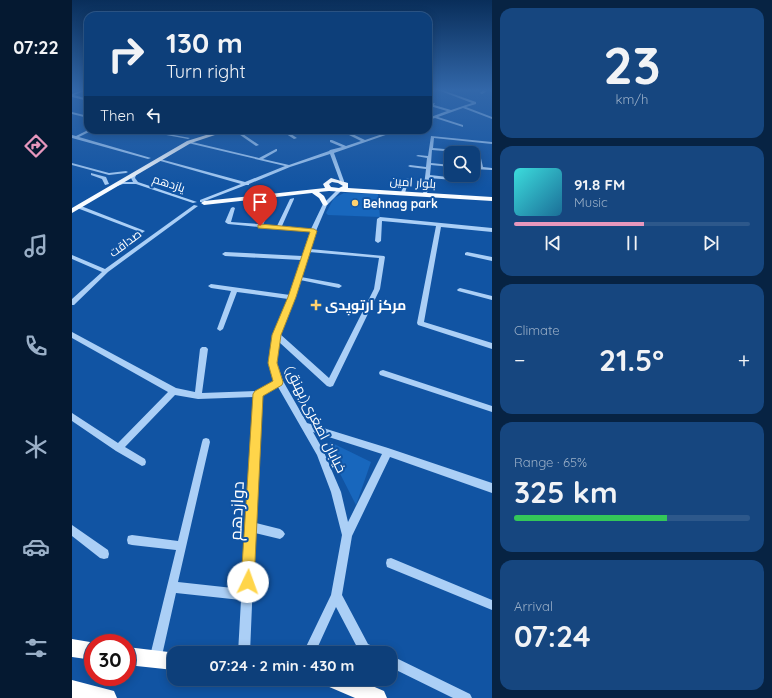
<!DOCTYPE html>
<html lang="en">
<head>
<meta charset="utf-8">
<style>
	:root { --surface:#0d3f7a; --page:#16467f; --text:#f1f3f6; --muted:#9aafc7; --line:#2d588b; --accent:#e797bd }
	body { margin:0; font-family:Quicksand,Cairo,sans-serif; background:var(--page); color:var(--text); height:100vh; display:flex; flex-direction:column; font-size:15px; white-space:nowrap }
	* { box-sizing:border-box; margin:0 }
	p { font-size:13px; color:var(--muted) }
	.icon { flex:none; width:22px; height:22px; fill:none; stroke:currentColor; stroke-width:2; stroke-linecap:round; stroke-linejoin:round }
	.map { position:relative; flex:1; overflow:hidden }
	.drawer { display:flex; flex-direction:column; gap:8px; padding:8px; background:#072343; width:280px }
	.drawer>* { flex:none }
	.hud { position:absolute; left:12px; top:12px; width:348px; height:122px; border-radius:12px; box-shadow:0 2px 10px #0003,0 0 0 1px var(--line); background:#0d3f7a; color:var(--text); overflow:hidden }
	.tools { position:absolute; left:372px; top:146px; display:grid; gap:8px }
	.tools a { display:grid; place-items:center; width:36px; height:36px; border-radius:8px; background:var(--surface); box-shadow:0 2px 10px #0003,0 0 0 1px var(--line); font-size:20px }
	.speed { position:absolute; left:12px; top:634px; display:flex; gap:8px; font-size:20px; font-weight:700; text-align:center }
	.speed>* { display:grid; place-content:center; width:52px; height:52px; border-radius:50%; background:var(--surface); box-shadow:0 2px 10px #0003,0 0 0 1px var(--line); line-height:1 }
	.speed .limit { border:6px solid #d22; background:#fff; color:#111 }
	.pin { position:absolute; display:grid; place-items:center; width:34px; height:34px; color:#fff; margin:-41px -17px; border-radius:50% 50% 50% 0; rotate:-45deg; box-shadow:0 0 4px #0007 }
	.pin .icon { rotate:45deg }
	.me { position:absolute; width:44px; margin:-22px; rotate:3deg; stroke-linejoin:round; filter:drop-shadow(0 0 3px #0008) }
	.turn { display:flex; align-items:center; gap:14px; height:84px; padding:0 16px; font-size:18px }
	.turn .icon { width:52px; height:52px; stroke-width:2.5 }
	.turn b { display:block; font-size:28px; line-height:34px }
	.then { display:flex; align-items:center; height:38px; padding:0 16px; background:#0003; gap:8px; font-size:15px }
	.big { font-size:30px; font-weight:700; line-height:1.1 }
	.drawer .tile { flex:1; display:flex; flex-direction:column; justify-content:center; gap:6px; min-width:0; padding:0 14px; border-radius:12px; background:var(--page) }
	.drawer .dial { align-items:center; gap:0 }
	.dial b { font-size:52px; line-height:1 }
	.song { display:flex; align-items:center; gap:12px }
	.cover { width:48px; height:48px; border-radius:6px; background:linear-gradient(135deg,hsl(180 70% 55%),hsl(200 70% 35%)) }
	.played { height:4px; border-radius:2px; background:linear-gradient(90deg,var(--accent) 55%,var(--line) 55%) }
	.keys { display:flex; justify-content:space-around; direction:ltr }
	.heat { display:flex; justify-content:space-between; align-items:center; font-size:22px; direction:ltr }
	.charge { height:6px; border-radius:3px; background:linear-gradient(90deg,#34c759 65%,var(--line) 0) }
	.trip { position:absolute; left:95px; top:646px; width:230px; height:40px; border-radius:12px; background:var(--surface); box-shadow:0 2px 10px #0003,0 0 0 1px var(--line); font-weight:700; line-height:40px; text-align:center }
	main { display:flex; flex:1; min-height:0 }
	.dock { display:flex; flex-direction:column; width:72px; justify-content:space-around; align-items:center; background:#051931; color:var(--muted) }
	.dock .icon { width:28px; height:28px }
	.dock .selected { color:var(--accent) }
	.dock b { font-size:18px; color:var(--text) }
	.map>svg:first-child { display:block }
	.green { fill:#1867bd }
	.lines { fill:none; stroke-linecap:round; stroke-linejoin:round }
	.minor { fill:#abcff6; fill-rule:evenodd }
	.major { fill:#f9fcff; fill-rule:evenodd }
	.highway { fill:#fff; fill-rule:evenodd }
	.route { fill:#ffd54a; stroke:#a68a30 }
	.poi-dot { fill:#ffd26f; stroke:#1154a3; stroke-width:1.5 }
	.labels { text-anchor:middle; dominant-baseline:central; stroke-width:4; stroke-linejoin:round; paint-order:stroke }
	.far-street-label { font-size:12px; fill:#fff; stroke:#1154a3 }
	.far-poi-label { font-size:12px; font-weight:bold; fill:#fff; stroke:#1154a3; text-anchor:start }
	.poi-label { font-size:14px; font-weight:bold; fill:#fff; stroke:#1154a3; text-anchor:start }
	.street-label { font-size:14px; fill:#fff; stroke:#1154a3 }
	.near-street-label { font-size:17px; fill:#fff; stroke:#1154a3 }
</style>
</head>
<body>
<main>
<nav class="dock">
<b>07:22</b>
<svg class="icon selected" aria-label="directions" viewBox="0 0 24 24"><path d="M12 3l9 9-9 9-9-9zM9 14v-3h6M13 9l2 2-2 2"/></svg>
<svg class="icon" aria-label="music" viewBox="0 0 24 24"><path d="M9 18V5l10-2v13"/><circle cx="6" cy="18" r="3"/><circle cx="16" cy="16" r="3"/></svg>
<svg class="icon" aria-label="phone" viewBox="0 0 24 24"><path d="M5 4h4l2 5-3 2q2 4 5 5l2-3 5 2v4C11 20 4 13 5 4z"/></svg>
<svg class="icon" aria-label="climate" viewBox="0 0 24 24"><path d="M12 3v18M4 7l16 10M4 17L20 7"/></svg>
<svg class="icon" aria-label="car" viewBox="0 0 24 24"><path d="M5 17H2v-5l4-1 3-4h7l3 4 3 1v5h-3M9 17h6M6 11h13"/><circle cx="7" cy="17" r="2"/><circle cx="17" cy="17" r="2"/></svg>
<svg class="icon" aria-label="filters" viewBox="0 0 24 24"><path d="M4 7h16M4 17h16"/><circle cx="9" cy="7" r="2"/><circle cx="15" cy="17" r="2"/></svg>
</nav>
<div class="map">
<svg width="420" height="698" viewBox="0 0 420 698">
	<rect width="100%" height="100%" fill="#1154a3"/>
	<path class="green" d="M272,193L306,194L308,217L256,215L254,213L262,198Z
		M258,442L299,462L284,505L256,450Z"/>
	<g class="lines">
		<path class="minor" d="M11,90H15L2,95L16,99V101L0,97V94Z
			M360,90H364L356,94V92Z
			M366,90H370L404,102V104L394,107L420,117V119L391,108L366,117L391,125V127L363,118L356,120V118L375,111L358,106V104L363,103L362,105L379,110L400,103Z
			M407,90L415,91L410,94L408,93L410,91Z
			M0,112L16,116V118L0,114Z
			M16,130H21L7,137L79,158L76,159L0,138V135L4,136Z
			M67,130H75L118,138L116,139Z
			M161,130H165L187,145L184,146Z
			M208,130H213L225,138L222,139Z
			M267,130H272L293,140L322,130H328L262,153L272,181V182L268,181L258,154L218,167L177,184V185H174L130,202H128V200L169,184L85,160L88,159L173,182L213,166L116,143V141L187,158L204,149H205V151L191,159L217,165L257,151L258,150L270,147L258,142V140H260L274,146L289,141Z
			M359,136L420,142V144L362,138L361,148L384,150L386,151L384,152L360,150L359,163L379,165V167L359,165L358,175L394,179L396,180L394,181L357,178L355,194L353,195L351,194L354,169L338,167L336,166L338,165L354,167L355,158L344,156L346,155L356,156Z
			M405,153L408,154L411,167L420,168V170L401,169V167H407Z
			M0,163L37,173L54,171L56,172L54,173L37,175L0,165Z
			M19,173L34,177L37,184L33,185L30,179L19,175Z
			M60,174L64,175L63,178L66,182L125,202L121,203L64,184H51L42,187L40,186L50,182H61L59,178Z
			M333,178L337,179L333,193L331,194L329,193Z
			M266,189L270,190L255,205L244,231L238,249L312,256L313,257L308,289L261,386L258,387L255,386L207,342L205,363L211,381L235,423L316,448L420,483V493L318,457L280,536L270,595L296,644L307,649L309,653H281L285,647L264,607L243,653H231L259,595L270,535L259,492L245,455L206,387L190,396L184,523L208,529L211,531L213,534L211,537L208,539L183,533L178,653H166L169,600L104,593L89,660L87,664L83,666L79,664L77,660L104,550L60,545L56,544L55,540L56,536L60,535L106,541L130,442L131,439L134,438L137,439L138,442L106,582L170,589L182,397L126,399L103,395L53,447L73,459L74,462L73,465L70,466L44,451L0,421V413L46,443L96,392L0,338V332L104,388L123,392L128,349L130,347H134L136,349L130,393L185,391L203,381L197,363L201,335L216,299L165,292L151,329L148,331L145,329L159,291L139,288L136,286L139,284L218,295L229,260L153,256L150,254L153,252L230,256L238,232L156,224L153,222L159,208L161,207L163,208L159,222L186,224L193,211L195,210L197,211L191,225L205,226L218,199L222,198V199L210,226L239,229L251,204ZM237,252L307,258L302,289L257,378L208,334L223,297L228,280L267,288L270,286L267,284L229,277ZM241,432L310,454L276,522L269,492L251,450Z
			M122,205L126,206L36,272L2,305H0V299L30,272L0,259V255L33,269Z
			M5,206H9L73,231L70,233L68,232L5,208Z
			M308,217L420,228V232L369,227L352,322L420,343V349L346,325L345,323L364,226L310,221L309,241L306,243L303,241L305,219Z
			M395,252L420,257V261L393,255V253Z
			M388,288L420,296V300L386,291L385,290L386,289Z
			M311,370L420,406V412L308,375L307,373L308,371Z
			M0,525L36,550L37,554L36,558L32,559L28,558L0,536Z
			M319,558L420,600V610L315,567L314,563L315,559Z
			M318,655L398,694L400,698H381L318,667Z"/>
		<path class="major" d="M150,130H158L119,143L0,213V208L115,141Z
			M259,178L276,183V188L420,197V201L257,191L247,192L252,196L256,204L253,206L251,205L247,198L240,193L132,205L129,203L132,201L253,188L251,184ZM260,182L266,183L271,186L267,188L259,187L257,184Z"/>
		<path class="highway" d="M0,639L24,643H21V660L0,657Z
			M55,647L105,653H102V670L55,665Z
			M253,679H284L312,691L315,698H283L255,686Z
			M0,680L42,691L45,698H0Z"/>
	</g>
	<linearGradient id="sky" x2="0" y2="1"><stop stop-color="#092e5a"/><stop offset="0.48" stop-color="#3267a9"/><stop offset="1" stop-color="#3267a9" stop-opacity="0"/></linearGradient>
	<rect width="420" height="188" fill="url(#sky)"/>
	<path class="route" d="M188,224L242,229L245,231L224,297L209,335L205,363L211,382L210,385L191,396L182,582L180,586L176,588L171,586L169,582L181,394L183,391L201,381L196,363L200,335L216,297L238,232L186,228V225Z"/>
	<g class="poi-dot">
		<circle cx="283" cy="203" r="4"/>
		<path d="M242 299h4v4h4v4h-4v4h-4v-4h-4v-4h4z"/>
	</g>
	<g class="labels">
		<g class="far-street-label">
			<text transform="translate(341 182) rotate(4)">بلوار امین</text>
			<text transform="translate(97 183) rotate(18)">یازدهم</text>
			<text transform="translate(53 243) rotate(-37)">صداقت</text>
		</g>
		<g class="far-poi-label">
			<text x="291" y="203">Behnag park</text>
		</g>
		<g class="poi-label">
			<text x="253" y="305">مرکز ارتوپدی</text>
		</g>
		<g class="street-label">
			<text transform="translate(244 419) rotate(63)">خیابان اصغری(بهنق)</text>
		</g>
		<g class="near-street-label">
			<text transform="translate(164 511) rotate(-87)">دوازدهم</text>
		</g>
	</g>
</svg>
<div class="tools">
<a><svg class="icon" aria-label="search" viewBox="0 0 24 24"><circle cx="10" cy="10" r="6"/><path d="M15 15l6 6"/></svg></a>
</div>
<div class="speed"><div class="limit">30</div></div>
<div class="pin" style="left:188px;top:226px;background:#d93025"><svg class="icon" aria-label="arrive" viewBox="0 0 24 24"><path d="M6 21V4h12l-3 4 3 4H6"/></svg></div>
<svg class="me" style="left:176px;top:582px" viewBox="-20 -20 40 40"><circle r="19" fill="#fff"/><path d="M0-13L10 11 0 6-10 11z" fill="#ffd54a"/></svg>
<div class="trip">07:24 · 2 min · 430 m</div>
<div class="hud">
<div class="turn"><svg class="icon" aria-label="right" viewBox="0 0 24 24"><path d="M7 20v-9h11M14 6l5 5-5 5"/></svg><div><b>130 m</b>Turn right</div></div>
<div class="then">Then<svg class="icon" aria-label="left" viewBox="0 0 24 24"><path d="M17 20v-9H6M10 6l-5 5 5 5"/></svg></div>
</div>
</div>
<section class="drawer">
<div class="tile dial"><b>23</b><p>km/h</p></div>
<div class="tile">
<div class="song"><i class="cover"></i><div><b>91.8 FM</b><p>Music</p></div></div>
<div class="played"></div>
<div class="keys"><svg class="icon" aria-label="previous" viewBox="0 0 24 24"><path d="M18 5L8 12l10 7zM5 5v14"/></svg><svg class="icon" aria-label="pause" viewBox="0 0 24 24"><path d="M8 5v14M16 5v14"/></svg><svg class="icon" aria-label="next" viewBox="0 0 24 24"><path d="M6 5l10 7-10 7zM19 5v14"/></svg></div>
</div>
<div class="tile"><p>Climate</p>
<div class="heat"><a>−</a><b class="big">21.5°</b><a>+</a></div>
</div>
<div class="tile"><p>Range · 65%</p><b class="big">325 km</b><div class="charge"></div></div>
<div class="tile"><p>Arrival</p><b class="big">07:24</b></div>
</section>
</main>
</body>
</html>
